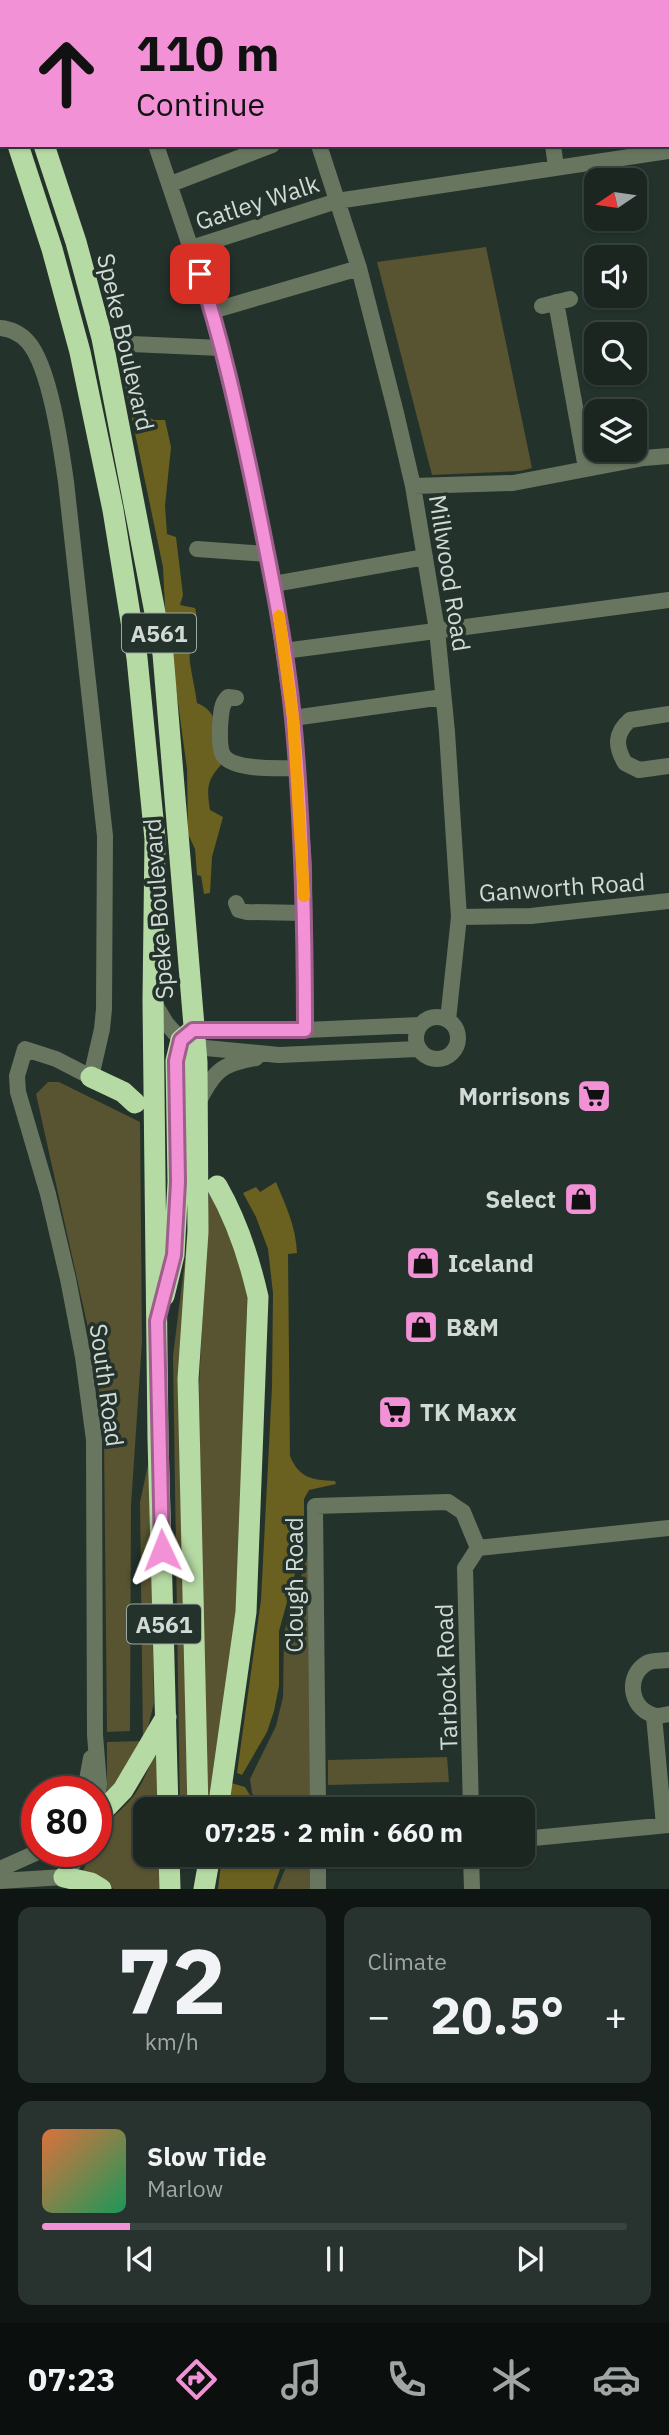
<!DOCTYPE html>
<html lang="en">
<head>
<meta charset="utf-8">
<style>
	:root { --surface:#1b2621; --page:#28322e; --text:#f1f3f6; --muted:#a0a5a5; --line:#39433f; --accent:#f391d6 }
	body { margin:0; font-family:"IBM Plex Sans",sans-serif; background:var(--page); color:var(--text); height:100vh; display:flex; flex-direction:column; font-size:26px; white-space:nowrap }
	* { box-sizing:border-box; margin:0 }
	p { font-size:23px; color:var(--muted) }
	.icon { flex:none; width:38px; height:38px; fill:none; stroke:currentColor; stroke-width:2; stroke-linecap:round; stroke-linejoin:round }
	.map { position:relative; height:1889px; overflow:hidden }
	.sheet { display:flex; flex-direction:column; gap:18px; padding:18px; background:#0f1512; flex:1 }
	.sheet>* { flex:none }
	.guide { position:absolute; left:0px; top:0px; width:670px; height:147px; box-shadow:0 2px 5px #0004,0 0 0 2px var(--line); background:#f391d6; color:#111; overflow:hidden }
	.needle { width:46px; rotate:257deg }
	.fabs { position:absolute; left:584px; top:168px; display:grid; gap:14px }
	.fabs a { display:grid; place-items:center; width:63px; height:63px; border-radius:14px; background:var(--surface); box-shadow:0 2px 5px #0004,0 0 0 2px var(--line); font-size:35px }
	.speed { position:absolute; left:21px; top:1776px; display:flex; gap:14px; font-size:35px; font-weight:700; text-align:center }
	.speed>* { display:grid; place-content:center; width:91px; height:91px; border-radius:50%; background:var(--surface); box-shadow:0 2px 5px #0004,0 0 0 2px var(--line); line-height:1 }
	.speed .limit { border:10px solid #d22; background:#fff; color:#111 }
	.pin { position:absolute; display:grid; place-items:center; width:60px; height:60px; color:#fff; margin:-30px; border-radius:14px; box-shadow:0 4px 10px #0006 }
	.me { position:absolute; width:77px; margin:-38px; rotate:358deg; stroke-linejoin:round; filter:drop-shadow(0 0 5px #0008) }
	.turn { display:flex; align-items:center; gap:24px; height:147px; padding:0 21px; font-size:32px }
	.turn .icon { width:91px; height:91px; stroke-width:2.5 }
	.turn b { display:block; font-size:49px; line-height:60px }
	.big { font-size:52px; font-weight:800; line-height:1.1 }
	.sheet .card { flex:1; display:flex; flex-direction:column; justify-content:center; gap:10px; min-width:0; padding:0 24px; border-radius:14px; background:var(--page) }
	.sheet .dial { align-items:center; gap:0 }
	.dial b { font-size:91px; line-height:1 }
	.song { display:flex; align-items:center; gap:21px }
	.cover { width:84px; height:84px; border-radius:10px; background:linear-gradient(135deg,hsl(20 70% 55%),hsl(150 70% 35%)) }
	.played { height:7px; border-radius:4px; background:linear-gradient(90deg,var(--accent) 15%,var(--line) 15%) }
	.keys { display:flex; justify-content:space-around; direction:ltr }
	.heat { display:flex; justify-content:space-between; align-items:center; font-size:38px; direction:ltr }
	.sheet .tiles { flex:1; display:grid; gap:18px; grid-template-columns:1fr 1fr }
	.card:last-child { grid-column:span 2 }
	.trip { position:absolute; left:133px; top:1797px; width:402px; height:70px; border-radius:14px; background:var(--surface); box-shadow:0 2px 5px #0004,0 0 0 2px var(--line); font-weight:800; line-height:70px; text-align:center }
	.menu { display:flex; height:112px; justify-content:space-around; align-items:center; background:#0b0f0d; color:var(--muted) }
	.menu .icon { width:49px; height:49px }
	.menu .current { color:var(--accent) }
	.menu b { font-size:32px; color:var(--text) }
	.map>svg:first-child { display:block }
	.green { fill:#585330 }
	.forest { fill:#6a601f }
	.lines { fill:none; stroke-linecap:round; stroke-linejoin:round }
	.minor { stroke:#687660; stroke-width:16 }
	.highway { stroke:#b6daa3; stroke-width:21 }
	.route-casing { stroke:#9e5e8b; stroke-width:18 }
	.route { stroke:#f391d6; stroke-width:12 }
	.slow { stroke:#f59e0b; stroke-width:12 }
	.labels { text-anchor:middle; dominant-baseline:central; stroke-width:7; stroke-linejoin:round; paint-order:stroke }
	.shield { fill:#24322c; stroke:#9da8a3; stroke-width:2 }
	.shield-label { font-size:23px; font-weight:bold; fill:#d1dad6 }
	.street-label { font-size:24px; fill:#d1dad6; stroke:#24322c }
	.poi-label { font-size:24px; font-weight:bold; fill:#d1dad6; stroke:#24322c; text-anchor:start }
</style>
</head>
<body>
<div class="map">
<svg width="669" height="1889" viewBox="0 0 669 1889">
	<rect width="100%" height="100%" fill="#24322c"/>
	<path class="green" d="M486,247L532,468L520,471L432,475L377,262Z
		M48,1082H59L140,1122L142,1342L131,1505L130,1731L107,1732L104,1438L96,1364L36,1094Z
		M209,1191L239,1248L247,1298L243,1539L238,1606L209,1809L204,1810L199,1385Z
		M190,1197L188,1809L180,1810L173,1356L185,1259Z
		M149,1460L154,1703L142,1752L107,1806V1742L143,1741L140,1502Z
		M309,1550L314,1809H263L252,1793L250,1779L276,1726L283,1697L284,1633Z
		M161,1734L162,1809L145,1810V1855H162L163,1889H114L81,1874L93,1852H96C96,1826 121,1813 135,1794C147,1776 154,1755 161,1734Z
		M447,1757L449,1782L328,1785V1760Z
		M299,1855L315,1860V1889H277L288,1862Z"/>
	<path class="forest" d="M117,347L126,351C132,371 140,378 140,399L147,403L146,416L154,420H165L171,447L165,506L167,534L176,537L183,595L180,605L195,608C201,625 187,645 190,663C192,676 195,689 197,703C228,716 208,742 221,765C206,781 207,789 210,810L223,817L212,857L210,893L204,894L201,876L197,875L195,849L188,834L187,769L165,607L163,567Z
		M276,1182C286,1206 296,1227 297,1253L288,1254L290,1456C299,1478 312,1480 335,1481L336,1484L309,1490L304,1499V1541L279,1631V1686L274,1711L267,1732L242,1775L237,1773L261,1600L272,1387L273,1293L268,1249L256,1217L243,1193L256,1187L260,1192Z
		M231,1783L245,1787L258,1809L228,1810Z
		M222,1855H285L273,1889H218Z"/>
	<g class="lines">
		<path class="minor" d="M91,0L92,2
			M261,0L262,2
			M411,0L412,2
			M640,0L641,2
			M156,145L212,311L246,450L274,584L293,718L304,865L305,1030
			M319,145L359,268L396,413L413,486L437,630L447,732L459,917L448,1020
			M553,145L556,167
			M171,184L272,145
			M191,248L337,201L669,151
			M556,302L586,468
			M542,306L570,299
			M212,311L359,268
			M0,328C12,329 20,333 28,342C50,367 61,447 66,482L105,836L104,1009L102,1029L91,1077L56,1059L25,1049L17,1076L18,1092L48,1194L68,1279L83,1357L94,1440L95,1735L99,1784L96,1820
			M131,344L221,348
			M413,486L513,483L644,458L669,456
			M197,549L268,554
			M274,584L425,557
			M284,651L669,600
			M236,698L228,697C220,704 221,718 220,728C220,736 219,748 223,755C233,771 280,768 297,768
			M669,714L630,720C615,733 615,746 625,763L639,770L669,766
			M293,718L443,697
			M236,903L239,910L247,912L304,913
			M459,917L531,916L669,901
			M153,1001L166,1023L181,1040L195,1047L279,1055L418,1049
			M416 1038a21 21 0 1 1 42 0a21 21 0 1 1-42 0Z
			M193,1030H305L420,1025
			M198,1103C214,1071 221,1064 256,1058
			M478,1548L669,1528
			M669,1660C662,1661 653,1660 647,1663C626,1675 629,1707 653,1715C657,1717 664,1715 669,1714
			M654,1716L664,1825
			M81,1792L87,1780L91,1758
			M318,1810L315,1506L448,1502L463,1512L478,1548
			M471,1810L465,1568L478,1548
			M523,1839L669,1825
			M318,1855V1889
			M471,1855L472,1889
			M0,1869L38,1852
			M0,1881L64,1877L81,1852"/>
		<path class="highway" d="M0,28L2,32
			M0,98L2,103
			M18,145L52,249L80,352L113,510L137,658L155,839L153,1000L158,1439L168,1810
			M44,145L76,242L102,338L163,654L197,1062L198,1232L188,1379L198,1810
			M91,1077L123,1092L135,1103
			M217,1186C237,1221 249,1257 258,1297L246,1612L218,1810
			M164,1296L174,1255L178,1182L176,1061L181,1040L193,1030
			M96,1818L123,1790L166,1717
			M169,1855L170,1889
			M64,1877L91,1883L101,1889
			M204,1889L210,1855"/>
	</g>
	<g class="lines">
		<g class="route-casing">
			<path id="route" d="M162,1550L157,1321L174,1255L178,1182L176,1061L181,1040L193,1030H305C305,926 303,822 293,718C285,637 268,558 252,479C237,410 222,340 200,274"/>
		</g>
		<use href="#route" class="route"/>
		<path class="slow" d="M279,616L293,718L304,896"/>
	</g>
	<defs>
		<g id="supermarket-square" transform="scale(1.75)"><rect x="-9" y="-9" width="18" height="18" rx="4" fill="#f391d6" stroke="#24322c"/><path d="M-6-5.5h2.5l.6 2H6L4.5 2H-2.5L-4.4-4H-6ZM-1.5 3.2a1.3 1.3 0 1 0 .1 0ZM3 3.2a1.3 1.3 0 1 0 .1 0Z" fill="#111"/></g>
		<g id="shop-square" transform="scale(1.75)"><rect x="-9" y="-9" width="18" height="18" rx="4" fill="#f391d6" stroke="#24322c"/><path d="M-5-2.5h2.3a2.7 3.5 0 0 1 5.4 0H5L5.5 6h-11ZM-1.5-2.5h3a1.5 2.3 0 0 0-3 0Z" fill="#111"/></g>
	</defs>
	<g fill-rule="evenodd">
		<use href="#supermarket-square" x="594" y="1096"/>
		<use href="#shop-square" x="581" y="1199"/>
		<use href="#shop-square" x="423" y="1263"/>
		<use href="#shop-square" x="421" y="1327"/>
		<use href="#supermarket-square" x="395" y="1412"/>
	</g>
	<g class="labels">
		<g class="shield">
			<rect x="122" y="613.5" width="74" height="39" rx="5"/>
			<rect x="127" y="1604.5" width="74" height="39" rx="5"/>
		</g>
		<g class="shield-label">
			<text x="159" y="633">A561</text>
			<text x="164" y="1624">A561</text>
		</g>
		<g class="street-label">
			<text transform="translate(257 202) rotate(-18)">Gatley Walk</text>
			<text transform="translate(126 342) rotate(77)">Speke Boulevard</text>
			<text transform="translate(450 573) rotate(81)">Millwood Road</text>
			<text transform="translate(562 887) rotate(-4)">Ganworth Road</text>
			<text transform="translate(158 909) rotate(-94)">Speke Boulevard</text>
			<text transform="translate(107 1385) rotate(82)">South Road</text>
			<text transform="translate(294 1585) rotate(-90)">Clough Road</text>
			<text transform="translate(446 1677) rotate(-92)">Tarbock Road</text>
		</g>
		<g class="poi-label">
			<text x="570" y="1096" text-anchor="end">Morrisons</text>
			<text x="556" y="1199" text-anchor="end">Select</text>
			<text x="448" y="1263">Iceland</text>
			<text x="446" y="1327">B&amp;M</text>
			<text x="420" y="1412">TK Maxx</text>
		</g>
	</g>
</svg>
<div class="fabs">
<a><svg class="needle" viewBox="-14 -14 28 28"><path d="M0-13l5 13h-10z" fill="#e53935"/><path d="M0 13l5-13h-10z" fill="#a0a5a5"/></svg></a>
<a><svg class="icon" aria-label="sound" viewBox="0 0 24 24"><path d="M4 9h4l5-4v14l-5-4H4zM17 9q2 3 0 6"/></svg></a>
<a><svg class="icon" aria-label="search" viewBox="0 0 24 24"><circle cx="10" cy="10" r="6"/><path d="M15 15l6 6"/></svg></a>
<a><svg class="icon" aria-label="layers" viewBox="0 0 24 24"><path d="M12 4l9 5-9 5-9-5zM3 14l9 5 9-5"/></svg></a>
</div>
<div class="speed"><div class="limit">80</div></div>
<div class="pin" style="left:200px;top:274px;background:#d93025"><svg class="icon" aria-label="arrive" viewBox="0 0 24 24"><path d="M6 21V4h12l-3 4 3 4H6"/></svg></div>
<svg class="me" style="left:162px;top:1550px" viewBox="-20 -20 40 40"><path d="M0-17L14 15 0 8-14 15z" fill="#f391d6" stroke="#fff" stroke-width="4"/></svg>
<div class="trip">07:25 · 2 min · 660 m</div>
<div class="guide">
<div class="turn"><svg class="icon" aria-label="ahead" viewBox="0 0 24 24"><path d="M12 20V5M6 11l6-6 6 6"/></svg><div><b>110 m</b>Continue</div></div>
</div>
</div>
<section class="sheet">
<div class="tiles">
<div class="card dial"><b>72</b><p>km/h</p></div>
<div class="card"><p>Climate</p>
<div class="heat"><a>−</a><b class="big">20.5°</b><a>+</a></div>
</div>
<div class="card">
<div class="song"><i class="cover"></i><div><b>Slow Tide</b><p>Marlow</p></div></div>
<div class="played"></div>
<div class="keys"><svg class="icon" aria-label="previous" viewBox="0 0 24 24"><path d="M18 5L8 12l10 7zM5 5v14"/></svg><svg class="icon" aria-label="pause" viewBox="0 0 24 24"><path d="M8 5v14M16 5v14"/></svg><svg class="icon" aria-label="next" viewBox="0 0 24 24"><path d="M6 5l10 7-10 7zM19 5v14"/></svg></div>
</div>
</div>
</section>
<nav class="menu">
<b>07:23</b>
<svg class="icon current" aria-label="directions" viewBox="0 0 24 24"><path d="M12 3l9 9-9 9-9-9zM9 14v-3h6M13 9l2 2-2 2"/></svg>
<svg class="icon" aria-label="music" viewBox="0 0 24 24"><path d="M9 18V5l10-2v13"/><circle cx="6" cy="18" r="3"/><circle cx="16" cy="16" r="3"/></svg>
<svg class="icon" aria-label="phone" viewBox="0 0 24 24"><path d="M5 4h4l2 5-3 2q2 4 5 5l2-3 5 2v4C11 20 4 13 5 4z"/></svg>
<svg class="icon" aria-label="climate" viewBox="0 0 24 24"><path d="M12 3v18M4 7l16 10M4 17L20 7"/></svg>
<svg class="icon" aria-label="car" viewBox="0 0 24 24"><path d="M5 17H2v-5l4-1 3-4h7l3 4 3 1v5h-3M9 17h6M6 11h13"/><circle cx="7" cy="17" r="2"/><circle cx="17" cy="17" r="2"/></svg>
</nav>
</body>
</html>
